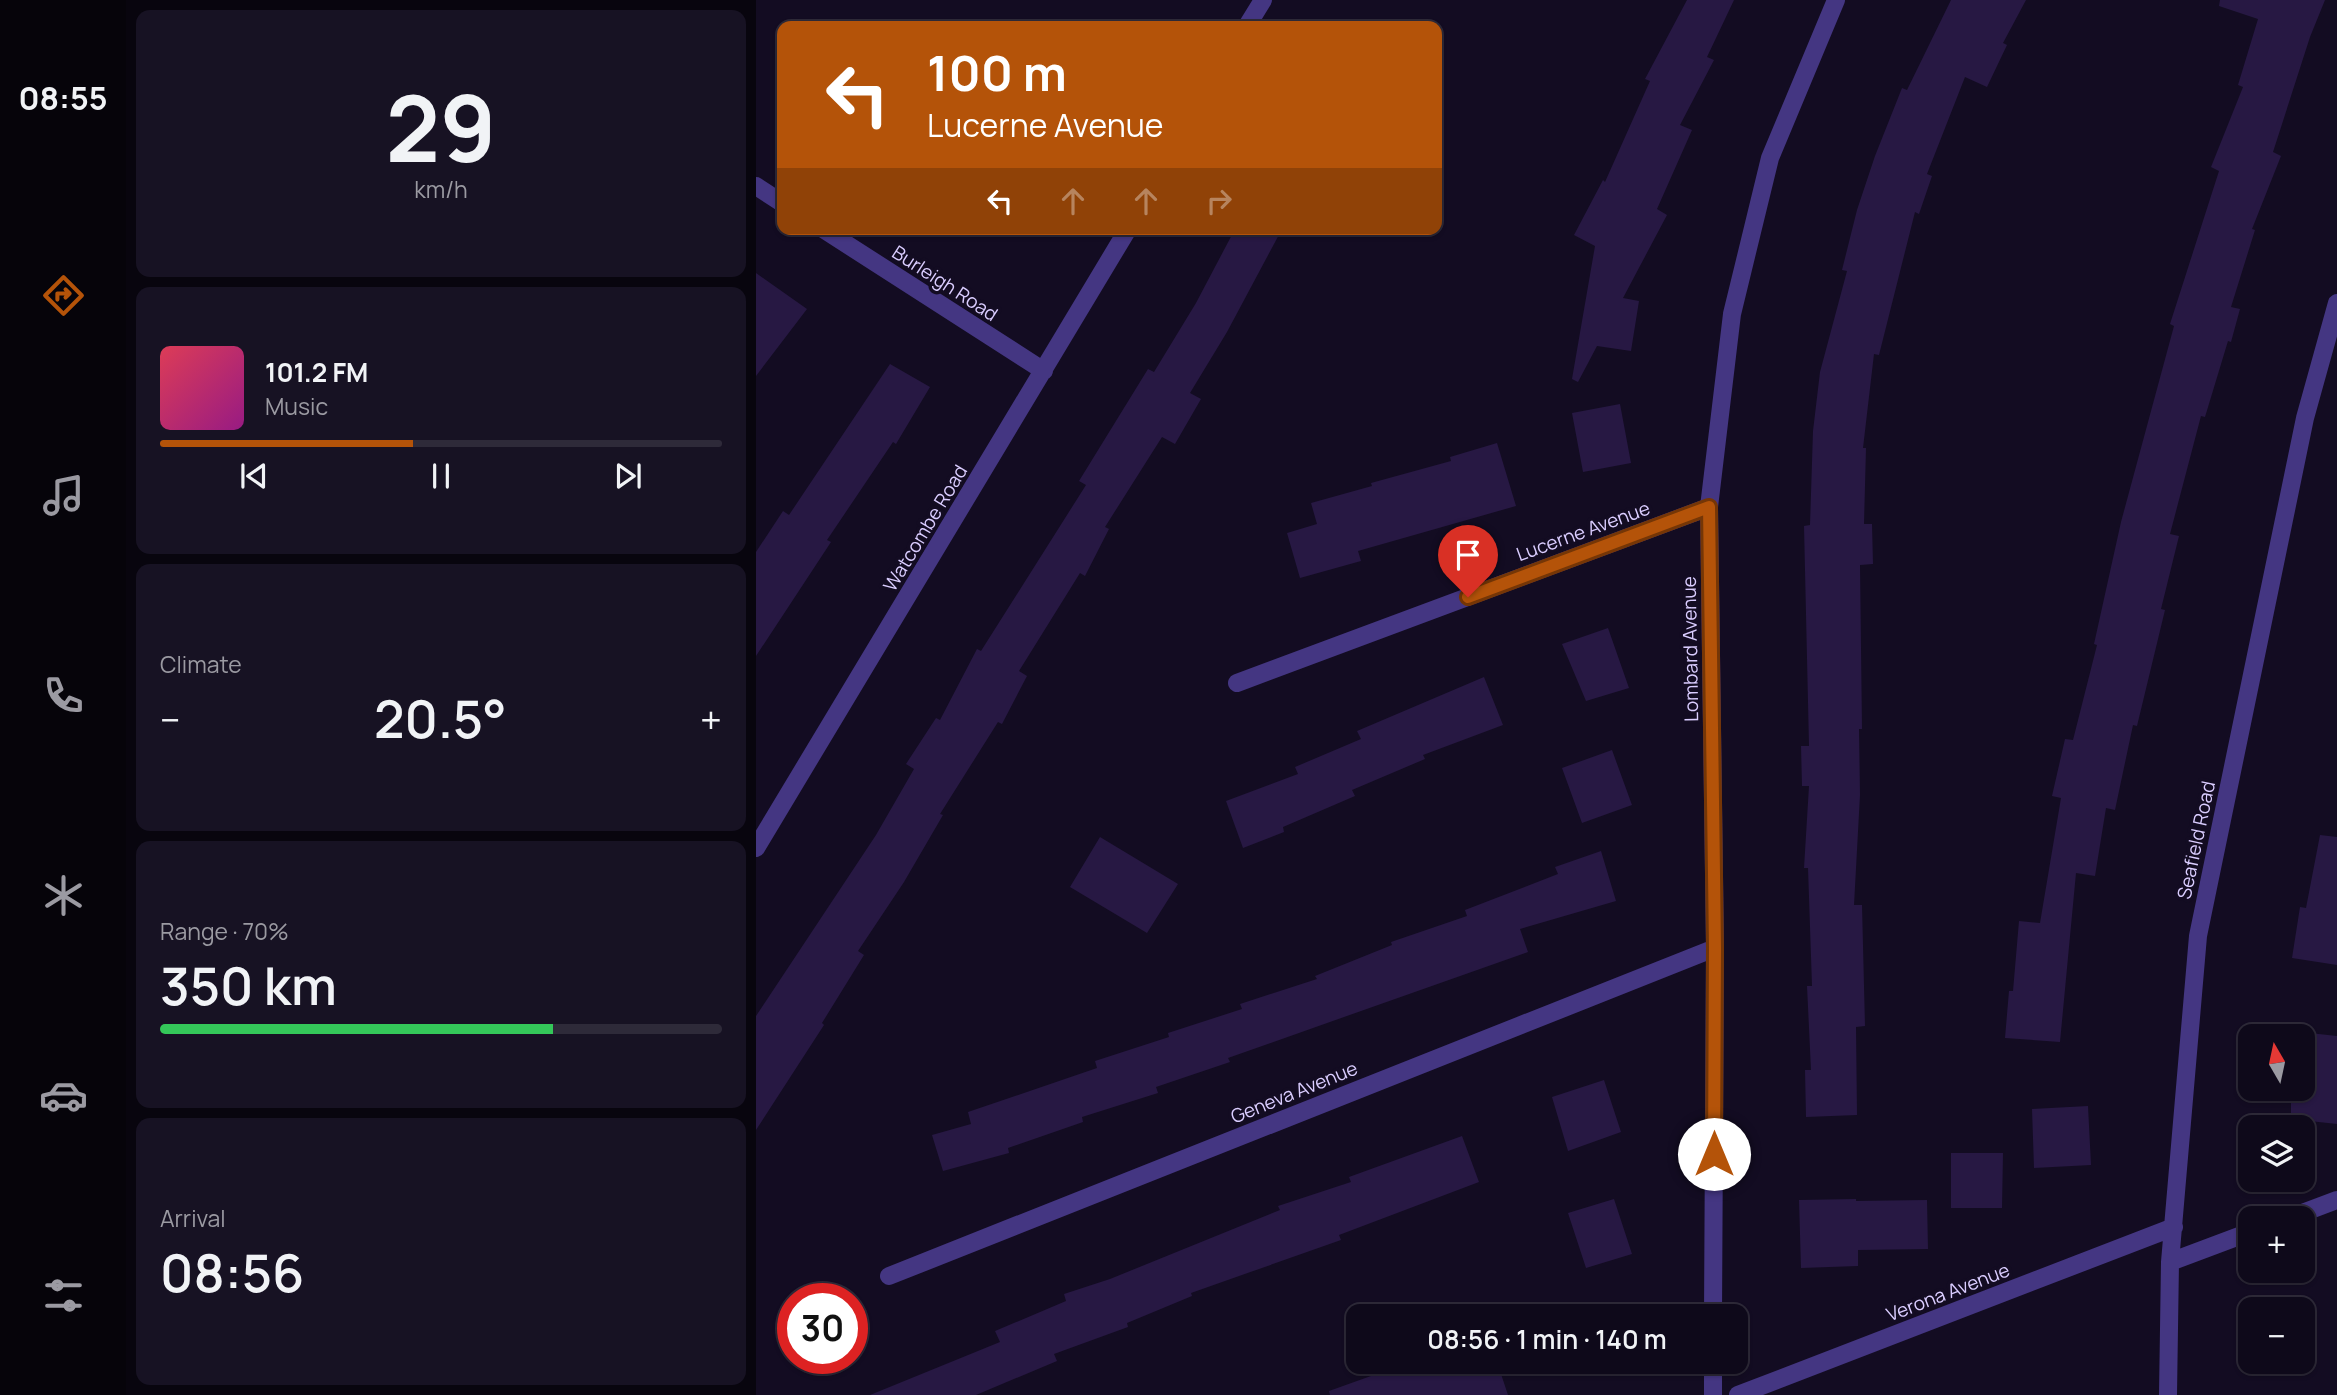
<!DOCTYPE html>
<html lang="en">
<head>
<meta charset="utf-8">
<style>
	:root { --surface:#0e091a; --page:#171223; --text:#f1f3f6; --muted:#9b9aa2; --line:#2e2a39; --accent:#b45309 }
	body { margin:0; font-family:Manrope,sans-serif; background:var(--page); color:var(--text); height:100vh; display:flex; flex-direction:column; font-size:26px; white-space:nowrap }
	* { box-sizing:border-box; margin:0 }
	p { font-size:23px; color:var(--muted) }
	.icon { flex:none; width:38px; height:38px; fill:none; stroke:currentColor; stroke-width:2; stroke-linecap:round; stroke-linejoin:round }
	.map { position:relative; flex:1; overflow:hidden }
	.drawer { display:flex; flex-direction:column; gap:10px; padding:10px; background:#08050e; width:630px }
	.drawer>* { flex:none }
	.top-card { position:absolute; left:21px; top:21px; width:665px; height:214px; border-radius:14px; box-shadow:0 2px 5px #0004,0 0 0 2px var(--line); background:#b45309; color:#fff; overflow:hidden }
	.needle { width:46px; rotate:351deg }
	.controls { position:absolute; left:1482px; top:1024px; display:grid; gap:14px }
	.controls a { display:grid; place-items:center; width:77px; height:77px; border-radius:14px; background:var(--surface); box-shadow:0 2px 5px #0004,0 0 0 2px var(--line); font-size:35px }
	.speed { position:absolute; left:21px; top:1283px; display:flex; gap:14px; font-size:35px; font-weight:700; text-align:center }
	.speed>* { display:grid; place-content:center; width:91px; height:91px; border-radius:50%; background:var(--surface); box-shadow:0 2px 5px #0004,0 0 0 2px var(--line); line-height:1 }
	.speed .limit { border:10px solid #d22; background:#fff; color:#111 }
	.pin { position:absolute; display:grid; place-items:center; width:60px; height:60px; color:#fff; margin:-72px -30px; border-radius:50% 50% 50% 0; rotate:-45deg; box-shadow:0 0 7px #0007 }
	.pin .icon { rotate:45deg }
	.me { position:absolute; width:77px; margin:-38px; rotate:0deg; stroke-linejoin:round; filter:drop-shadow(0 0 5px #0008) }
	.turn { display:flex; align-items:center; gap:24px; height:147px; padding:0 35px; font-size:32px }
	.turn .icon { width:91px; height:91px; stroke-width:2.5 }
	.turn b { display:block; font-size:49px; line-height:60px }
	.lanes { display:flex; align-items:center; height:66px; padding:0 35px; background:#0003; justify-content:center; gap:35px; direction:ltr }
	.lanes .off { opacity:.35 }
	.big { font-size:52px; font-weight:600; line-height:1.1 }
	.drawer .tile { flex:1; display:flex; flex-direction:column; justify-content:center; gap:10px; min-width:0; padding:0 24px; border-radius:14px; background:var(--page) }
	.drawer .dial { align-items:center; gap:0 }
	.dial b { font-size:91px; line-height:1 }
	.song { display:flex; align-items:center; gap:21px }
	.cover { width:84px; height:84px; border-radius:10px; background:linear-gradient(135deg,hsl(350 70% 55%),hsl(310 70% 35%)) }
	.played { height:7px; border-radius:4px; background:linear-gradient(90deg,var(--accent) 45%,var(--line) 45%) }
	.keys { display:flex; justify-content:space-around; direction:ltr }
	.heat { display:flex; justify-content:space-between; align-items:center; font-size:38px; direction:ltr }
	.charge { height:10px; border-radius:5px; background:linear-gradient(90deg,#34c759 70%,var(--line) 0) }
	.trip { position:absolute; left:590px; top:1304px; width:402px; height:70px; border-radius:14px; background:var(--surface); box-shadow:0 2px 5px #0004,0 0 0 2px var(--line); font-weight:600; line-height:70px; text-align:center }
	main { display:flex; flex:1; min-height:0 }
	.tabs { display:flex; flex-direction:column; width:126px; justify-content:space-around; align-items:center; background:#06040a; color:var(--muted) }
	.tabs .icon { width:49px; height:49px }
	.tabs .on { color:var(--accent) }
	.tabs b { font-size:32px; color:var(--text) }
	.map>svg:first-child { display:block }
	.building { fill:#271843 }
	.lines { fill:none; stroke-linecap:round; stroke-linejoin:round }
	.minor { stroke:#443682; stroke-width:18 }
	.route-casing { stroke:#753606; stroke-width:18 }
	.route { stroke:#b45309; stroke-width:12 }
	.labels { text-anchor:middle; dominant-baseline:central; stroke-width:7; stroke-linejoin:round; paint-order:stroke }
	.street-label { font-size:19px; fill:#dacdff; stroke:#130c22 }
</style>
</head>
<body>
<main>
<nav class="tabs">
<b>08:55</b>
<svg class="icon on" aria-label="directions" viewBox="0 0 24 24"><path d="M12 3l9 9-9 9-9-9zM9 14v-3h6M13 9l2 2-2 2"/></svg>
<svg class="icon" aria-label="music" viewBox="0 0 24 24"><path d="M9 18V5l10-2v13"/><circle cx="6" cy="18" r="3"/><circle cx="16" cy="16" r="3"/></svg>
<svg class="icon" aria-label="phone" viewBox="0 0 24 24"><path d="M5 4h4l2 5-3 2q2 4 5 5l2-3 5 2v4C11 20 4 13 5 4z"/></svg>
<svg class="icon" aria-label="climate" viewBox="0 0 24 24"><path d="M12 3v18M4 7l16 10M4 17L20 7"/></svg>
<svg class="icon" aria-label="car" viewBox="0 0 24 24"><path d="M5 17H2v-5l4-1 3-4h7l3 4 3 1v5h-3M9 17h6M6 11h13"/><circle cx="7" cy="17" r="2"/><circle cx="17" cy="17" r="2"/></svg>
<svg class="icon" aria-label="filters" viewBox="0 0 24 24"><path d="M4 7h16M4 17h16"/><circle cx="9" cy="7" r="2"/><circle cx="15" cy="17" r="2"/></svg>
</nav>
<section class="drawer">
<div class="tile dial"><b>29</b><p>km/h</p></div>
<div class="tile">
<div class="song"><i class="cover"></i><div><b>101.2 FM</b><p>Music</p></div></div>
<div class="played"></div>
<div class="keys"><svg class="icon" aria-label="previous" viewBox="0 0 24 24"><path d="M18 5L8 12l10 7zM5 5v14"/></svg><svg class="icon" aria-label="pause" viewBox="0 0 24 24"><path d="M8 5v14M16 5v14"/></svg><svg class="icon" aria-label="next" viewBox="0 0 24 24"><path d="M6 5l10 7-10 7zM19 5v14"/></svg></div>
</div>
<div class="tile"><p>Climate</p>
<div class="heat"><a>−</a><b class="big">20.5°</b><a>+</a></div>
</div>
<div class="tile"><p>Range · 70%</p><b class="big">350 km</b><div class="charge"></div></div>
<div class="tile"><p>Arrival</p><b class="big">08:56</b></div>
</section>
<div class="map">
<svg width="1581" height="1395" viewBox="0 0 1581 1395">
	<rect width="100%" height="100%" fill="#130c22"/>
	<path class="building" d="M931,0H978L951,57L958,60L924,125L936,130L901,209L911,215L867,298L883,301L875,351L841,346L822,382L816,379L839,246L818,235L847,180L849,182L894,81L889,79Z
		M1195,0H1270L1247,43L1251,45L1231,87L1209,77L1171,174L1176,176L1163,214L1159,212L1123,355L1118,354L1107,448H1110L1108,524H1116L1117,564L1104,565L1106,729H1103L1104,795L1098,905H1106L1109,1026L1100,1027L1101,1115L1050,1117L1049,1070H1055L1051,986H1056L1052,868H1048L1053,786H1046L1045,746H1053L1048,526L1054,525L1057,431L1064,372L1091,271L1086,270L1101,210L1119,156L1146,88L1151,90Z
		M1464,0H1569L1554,37L1517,152L1525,156L1496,229L1499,230L1475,307L1484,309L1475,342L1472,341L1449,417L1445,416L1414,534L1423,536L1405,609L1409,610L1381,726L1377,725L1359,810L1350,808L1339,876L1320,873L1304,1042L1249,1038L1253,991H1257L1263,921L1284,923L1305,798L1296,796L1309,739L1317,740L1341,645L1338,644L1365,522L1418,326L1414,324L1463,171L1455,167L1487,87L1482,85L1502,19L1463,6Z
		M479,229H526L471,332L434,393L445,399L419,444L406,437L349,527L353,529L329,576L324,573L263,671L271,676L246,724L242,722L184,814L187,815L148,882L102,951L108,955L66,1023L68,1025L0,1130V1016L120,835L158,769L150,764L180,718L184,720L221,649L225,651L330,485L323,481L392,369L398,372L440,303Z
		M0,273L51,309L0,376Z
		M134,364L174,387L140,444L137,442L71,540L75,542L0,656V552L27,511L33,515Z
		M864,404L875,463L827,472L816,413Z
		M741,443L760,506L602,551L605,561L544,578L531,533L561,524L555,503L616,486L615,483L695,461L694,457Z
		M852,628L873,688L830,701L806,644Z
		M728,677L747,725L667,755L669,759L596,790L599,796L527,827L528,832L487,848L470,801L542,774L539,767L605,739L601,731Z
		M856,750L876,805L826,823L806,768Z
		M1564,835L1581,837V965L1536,958L1544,907L1550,908Z
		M344,837L422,884L391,933L314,887Z
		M845,851L860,901L764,929L772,952L472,1058L474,1062L400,1087L402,1093L326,1117L327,1122L252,1148L253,1153L187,1171L176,1135L215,1124L212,1112L341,1068L339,1061L413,1037L412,1033L486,1009L484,1004L561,979L559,976L636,945L635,942L711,916L709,910L802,874L799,867Z
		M1535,1031L1581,1036V1124L1535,1119V1088H1547V1036H1535Z
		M848,1080L865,1132L812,1151L796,1097Z
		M1332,1106L1335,1165L1278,1168L1276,1109Z
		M706,1136L723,1182L583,1235L585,1240L435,1293L436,1296L371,1323L372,1327L298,1354L301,1361L220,1395H114L244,1342L239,1331L310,1301L308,1294L354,1279L524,1210L522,1206L595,1182L593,1177Z
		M1195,1153H1247L1246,1208H1195Z
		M858,1199L876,1254L830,1268L812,1213Z
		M1100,1199V1201L1171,1200L1172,1249L1102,1250V1266L1045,1268L1043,1200Z
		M654,1362H741L752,1395H574L573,1391Z"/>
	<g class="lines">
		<path class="minor" d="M491,26L507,0
			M0,186L26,203
			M67,229L288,371
			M481,683L953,507
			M0,848L372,229
			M1533,1218L1581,1200
			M1414,1262L1494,1232
			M133,1276L959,948
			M957,1316L959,948L953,507L976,314L1014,158L1080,0
			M957,1395V1362
			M982,1395L1418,1227
			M1412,1395L1414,1262L1442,936L1549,418L1581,303"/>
	</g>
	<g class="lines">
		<g class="route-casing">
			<path id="route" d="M712,597L953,507L959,948L958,1154"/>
		</g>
		<use href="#route" class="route"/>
	</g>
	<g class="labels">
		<g class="street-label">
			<text transform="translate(189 283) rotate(33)">Burleigh Road</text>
			<text transform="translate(169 528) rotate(-59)">Watcombe Road</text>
			<text transform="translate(827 531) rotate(-20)">Lucerne Avenue</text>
			<text transform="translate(934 649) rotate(-91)">Lombard Avenue</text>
			<text transform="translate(1440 840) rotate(-78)">Seafield Road</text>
			<text transform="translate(538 1092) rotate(-22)">Geneva Avenue</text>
			<text transform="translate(1192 1292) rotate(-21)">Verona Avenue</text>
		</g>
	</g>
</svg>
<div class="controls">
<a><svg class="needle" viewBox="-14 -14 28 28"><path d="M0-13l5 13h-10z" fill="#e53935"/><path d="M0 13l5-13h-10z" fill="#9b9aa2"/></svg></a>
<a><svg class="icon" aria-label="layers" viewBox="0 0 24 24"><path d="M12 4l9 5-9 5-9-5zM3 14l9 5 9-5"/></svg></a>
<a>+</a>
<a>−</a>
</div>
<div class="speed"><div class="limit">30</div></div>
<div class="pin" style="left:712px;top:597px;background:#d93025"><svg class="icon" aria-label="arrive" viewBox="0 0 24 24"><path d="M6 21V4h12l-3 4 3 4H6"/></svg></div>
<svg class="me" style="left:958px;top:1154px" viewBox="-20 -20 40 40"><circle r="19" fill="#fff"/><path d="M0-13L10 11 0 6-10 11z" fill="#b45309"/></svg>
<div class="trip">08:56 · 1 min · 140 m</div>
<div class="top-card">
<div class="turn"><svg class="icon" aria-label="left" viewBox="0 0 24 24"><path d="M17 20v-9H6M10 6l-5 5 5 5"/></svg><div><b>100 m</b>Lucerne Avenue</div></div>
<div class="lanes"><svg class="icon" aria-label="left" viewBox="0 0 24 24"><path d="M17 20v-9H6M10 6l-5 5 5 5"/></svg><svg class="icon off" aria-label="ahead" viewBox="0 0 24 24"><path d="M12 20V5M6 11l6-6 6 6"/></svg><svg class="icon off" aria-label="ahead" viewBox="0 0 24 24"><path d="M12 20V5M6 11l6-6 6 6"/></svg><svg class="icon off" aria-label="right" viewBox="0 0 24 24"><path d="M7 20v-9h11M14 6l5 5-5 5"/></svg></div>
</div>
</div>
</main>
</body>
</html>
